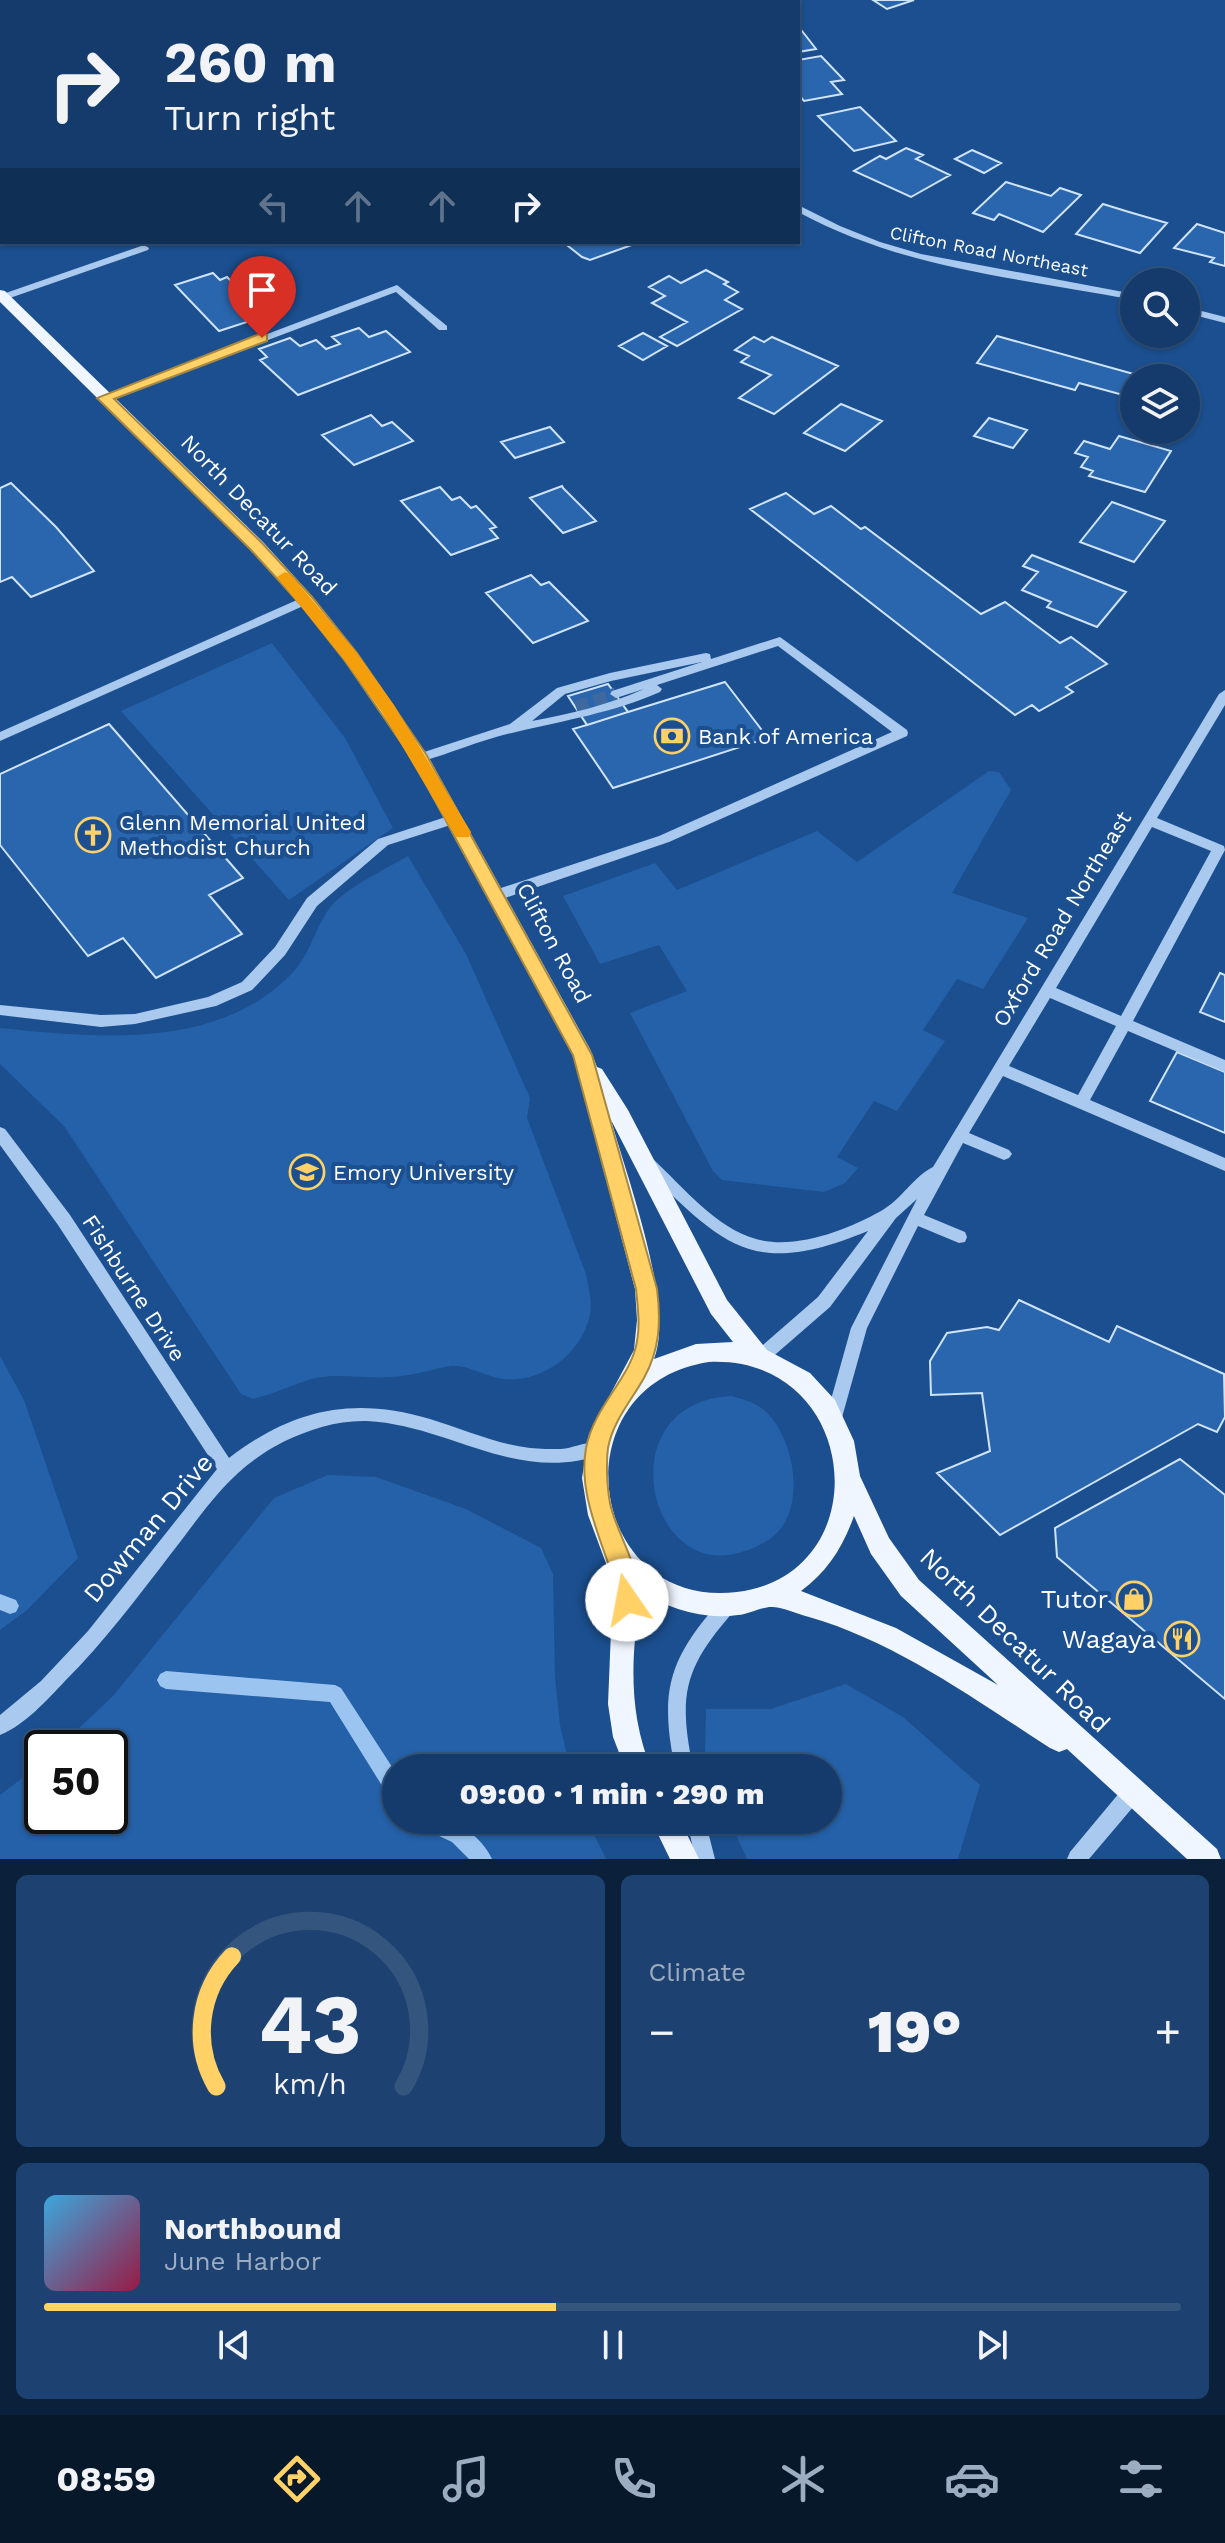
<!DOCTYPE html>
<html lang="en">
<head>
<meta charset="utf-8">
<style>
	:root { --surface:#143b6b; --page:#1d4271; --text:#f1f3f6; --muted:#9dadc1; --line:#33557e; --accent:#ffd166 }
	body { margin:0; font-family:"Work Sans",sans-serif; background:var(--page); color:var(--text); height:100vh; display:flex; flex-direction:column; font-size:30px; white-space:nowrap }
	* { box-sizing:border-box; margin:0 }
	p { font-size:26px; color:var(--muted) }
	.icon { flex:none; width:44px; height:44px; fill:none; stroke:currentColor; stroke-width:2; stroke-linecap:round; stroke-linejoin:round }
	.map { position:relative; height:1859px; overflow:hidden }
	.panel { display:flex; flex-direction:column; gap:16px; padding:16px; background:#0b203b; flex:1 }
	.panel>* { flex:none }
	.banner { position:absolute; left:0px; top:0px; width:800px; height:244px; box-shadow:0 2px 6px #0004,0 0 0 2px var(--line); background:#143b6b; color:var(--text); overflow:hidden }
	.fabs { position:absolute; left:1120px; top:268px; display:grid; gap:16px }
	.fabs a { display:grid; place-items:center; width:80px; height:80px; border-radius:50%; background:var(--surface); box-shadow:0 2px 6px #0004,0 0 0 2px var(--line); font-size:40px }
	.speed { position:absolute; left:24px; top:1730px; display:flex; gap:16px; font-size:40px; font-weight:700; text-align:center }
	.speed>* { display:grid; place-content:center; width:104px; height:104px; border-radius:50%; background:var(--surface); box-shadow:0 2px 6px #0004,0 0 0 2px var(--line); line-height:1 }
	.speed .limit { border:4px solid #111; border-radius:12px; background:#fff; color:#111 }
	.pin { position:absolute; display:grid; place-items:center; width:68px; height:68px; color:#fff; margin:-82px -34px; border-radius:50% 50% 50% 0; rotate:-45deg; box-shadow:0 0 8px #0007 }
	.pin .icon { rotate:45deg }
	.me { position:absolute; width:88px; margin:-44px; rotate:348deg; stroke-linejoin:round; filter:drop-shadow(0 0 6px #0008) }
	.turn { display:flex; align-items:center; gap:28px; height:168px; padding:0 32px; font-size:36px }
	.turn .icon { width:104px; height:104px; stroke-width:2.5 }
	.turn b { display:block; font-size:56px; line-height:68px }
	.lanes { display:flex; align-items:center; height:76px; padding:0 32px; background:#0003; justify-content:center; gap:40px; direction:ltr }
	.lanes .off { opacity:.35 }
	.big { font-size:60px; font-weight:800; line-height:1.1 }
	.panel .card { flex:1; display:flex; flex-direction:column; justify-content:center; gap:12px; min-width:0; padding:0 28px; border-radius:12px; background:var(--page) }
	.panel .dial { align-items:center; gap:0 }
	.dial svg { height:208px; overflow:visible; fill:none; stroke:var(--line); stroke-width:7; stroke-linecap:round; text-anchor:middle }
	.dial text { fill:var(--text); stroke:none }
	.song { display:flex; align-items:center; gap:24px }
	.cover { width:96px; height:96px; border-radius:12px; background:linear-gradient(135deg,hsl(200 70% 55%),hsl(340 70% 35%)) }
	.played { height:8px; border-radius:4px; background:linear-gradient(90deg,var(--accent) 45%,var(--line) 45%) }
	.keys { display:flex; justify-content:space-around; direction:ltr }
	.heat { display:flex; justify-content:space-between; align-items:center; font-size:44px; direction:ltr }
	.panel .tiles { flex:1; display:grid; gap:16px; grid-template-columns:1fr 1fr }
	.card:last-child { grid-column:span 2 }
	.trip { position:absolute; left:382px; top:1754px; width:460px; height:80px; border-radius:40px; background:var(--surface); box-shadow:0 2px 6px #0004,0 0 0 2px var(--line); font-weight:800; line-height:80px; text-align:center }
	.tab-bar { display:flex; height:128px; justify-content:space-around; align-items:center; background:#08182b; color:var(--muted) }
	.tab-bar .icon { width:56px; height:56px }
	.tab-bar .current { color:var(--accent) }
	.tab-bar b { font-size:36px; color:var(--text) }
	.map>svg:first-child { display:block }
	.green { fill:#2461a8 }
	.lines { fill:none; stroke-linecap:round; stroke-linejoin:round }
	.stream { fill:#9cc4f0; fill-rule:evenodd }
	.building { fill:#2a66ad; stroke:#cfe3fa; stroke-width:2 }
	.minor-tunnel { stroke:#3d69a0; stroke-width:13; stroke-dasharray:13 6; stroke-linecap:butt }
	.minor { fill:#a9c9ee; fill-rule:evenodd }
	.major { fill:#f0f6ff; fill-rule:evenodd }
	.route { fill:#ffd166; stroke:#a68842; stroke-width:2 }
	.slow { fill:#f59e0b }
	.labels { text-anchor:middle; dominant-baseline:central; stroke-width:8; stroke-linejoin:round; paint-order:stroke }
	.far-street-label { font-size:18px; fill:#fff; stroke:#1b4f8f }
	.street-label { font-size:22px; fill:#fff; stroke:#1b4f8f }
	.poi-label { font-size:22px; fill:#fff; stroke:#1b4f8f; text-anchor:start }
	.near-street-label { font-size:26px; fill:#fff; stroke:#1b4f8f }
	.near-poi-label { font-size:26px; fill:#fff; stroke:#1b4f8f; text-anchor:end }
</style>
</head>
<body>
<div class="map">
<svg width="1225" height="1859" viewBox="0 0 1225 1859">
	<rect width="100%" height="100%" fill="#1b4f8f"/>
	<path class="green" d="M272,643L345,738L393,828L289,900L121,711Z
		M989,771L999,772L1011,790L952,893L1028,918L983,989L957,979L923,1030L945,1041L897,1111L874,1101L837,1157L858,1168L845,1183L824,1192L722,1180L713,1171L630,1013L687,991L659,945L600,964L563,896L655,863L677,890L817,831L857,862Z
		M408,856L466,954L530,1098L527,1118L586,1274C589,1290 594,1306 588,1322C577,1357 540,1383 503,1379C486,1377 467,1364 450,1366C430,1370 411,1376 390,1377C367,1379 339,1373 316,1378C295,1383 275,1394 253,1399L241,1394L64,1126L0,1064V1028C99,1038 221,1051 295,970C312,951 317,920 335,902C349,887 389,867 408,856Z
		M0,1356L24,1400L78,1558L27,1610L0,1630Z
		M731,1396C743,1399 754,1402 764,1410C794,1436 806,1503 777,1533C766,1544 749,1551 734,1554C644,1573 611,1402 731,1396Z
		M328,1475L376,1477L466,1509L541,1548L553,1574L555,1677L560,1725L570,1768H396V1820H587L606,1859H0V1795L42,1763V1816H110V1748H58L113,1696L274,1498Z
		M846,1684L903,1717L980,1785L958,1859H747L729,1820H828V1768H709L705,1750L706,1709H771Z"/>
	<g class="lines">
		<path class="stream" d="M0,1594L16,1600L19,1606L16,1612L10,1614L0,1610Z
			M166,1671L335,1685L341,1688L396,1773V1799L389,1797L330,1702L166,1689L160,1686L157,1680L160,1674Z
			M418,1820C427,1820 440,1818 450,1821C466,1826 485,1843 492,1859H469L452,1842L420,1827Z"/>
	</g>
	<path class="building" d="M873,0H914L887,9Z
		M798,26L806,36L816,49L798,52Z
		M821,56L844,80L831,82L842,94L804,101L798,94V60Z
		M860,107L896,141L854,151L818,116Z
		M906,148L923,155L916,159L950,175L911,197L854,171L880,156L886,159Z
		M972,150L981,154L1001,163L984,173L955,159Z
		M1006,182L1051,196L1060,188L1081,195L1043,232L999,214L994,220L973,213Z
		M1103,204L1129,212L1167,223L1140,253L1076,234Z
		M1197,224L1225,233V266L1210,262L1214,258L1174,248Z
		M563,242H640L590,260L582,257Z
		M706,270L728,282L724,284L738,292L725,300L742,309L677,346L660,337L687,322L652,303L665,296L649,287L669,276L681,283Z
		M213,273L220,280L227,277L265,316L219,331L175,285Z
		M359,328L369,337L386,331L410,352L298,395L260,360L267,357L259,349L290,338L300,346L316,340L326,349L340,344L332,337Z
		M643,333L667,346L643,360L619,346Z
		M997,336L1148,378H1134V398L1079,383L1075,390L977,363Z
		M754,337L764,342L772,337L838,366L774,414L739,398L771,375L741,362L749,356L735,350Z
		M841,404L882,421L845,451L804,433Z
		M371,415L382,426L392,422L413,441L354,465L322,435Z
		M989,418L1027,430L1013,448L974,436Z
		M550,427L564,442L515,458L501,442Z
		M1119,436L1171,451L1145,492L1089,476L1093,471L1081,467L1088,457L1075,453L1084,441L1110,449Z
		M11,483L56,527L94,571L31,597L12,577L0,582V488Z
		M562,486L563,488L596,521L563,533L530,498Z
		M440,487L452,500L460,497L471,508L476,506L496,527L490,529L498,538L451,555L401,501Z
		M786,493L814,514L831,506L861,529L865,527L981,614L1005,602L1060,643L1071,637L1107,664L1066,687L1073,692L1039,711L1032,705L1015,715L750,509Z
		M1112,502L1165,521L1134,562L1080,542Z
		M1032,555L1126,592L1097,627L1047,607L1051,602L1022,590L1038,572L1023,566Z
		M531,575L541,585L549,582L588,621L533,643L486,593Z
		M725,682L768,738L613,788L573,729L587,725L568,696L608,684L628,712Z
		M608,684L628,712L587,725L568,696Z
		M109,724L243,878L209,895L242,934L156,978L123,938L88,956L0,845V774Z
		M1220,973L1225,975V1022L1200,1012Z
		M1177,1052L1225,1072V1133L1150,1101Z
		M1019,1300L1109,1342L1117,1326L1224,1374L1225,1417L1217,1432L1198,1424L1000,1535L937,1473L990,1451L982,1393L931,1395L930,1361L947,1333L987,1327L999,1330Z
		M1180,1459L1225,1495V1699L1057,1557L1055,1528Z"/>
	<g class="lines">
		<path class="minor-tunnel" d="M576,707L616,694"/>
		<path class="minor" d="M584,0H596L597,2H585Z
			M702,0H716L715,2H701Z
			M0,31H2V37H0Z
			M0,88H2V94H0Z
			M798,205L840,226L880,242L921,254L1134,294V300C1016,277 906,270 798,212Z
			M144,245L149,248L148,250L7,299H0V295Z
			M397,285L447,326V330H439L396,292L108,400L104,401L98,398Z
			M1186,307L1225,317V323L1186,313Z
			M306,596L312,600L310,603L0,741V732Z
			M780,637L907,730L908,733L907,736L669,842L502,899H492L490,895L492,891L659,836L892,732L778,646L657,685L662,689L660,692C612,713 566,720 516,732C483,739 452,753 420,762L413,758L415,755L510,724L557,688L610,673L706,653L710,654L711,659ZM702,662L612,691L610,694L616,698L644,689C608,705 570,714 532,721L565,694L611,681Z
			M1225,690V705L1157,818L1224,846L1225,850L1133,1021L1225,1060V1072L1128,1031L1090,1100L1225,1158V1171L1003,1076L969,1133L1009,1150L1012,1154L1009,1158L1004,1160L963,1143L924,1215L965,1232L967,1237L965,1242L959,1243L918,1226L867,1328L841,1421L839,1426L833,1428L827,1426L825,1421L851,1328L917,1199L896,1218L830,1307L769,1360L763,1362L757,1360L755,1355L757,1350L818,1297L868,1231C753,1278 726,1248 644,1168L641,1164L644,1160L649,1158L654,1160C683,1187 716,1228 756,1239C796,1250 847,1230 881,1211C901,1200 913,1177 933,1167L1219,694ZM1152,827L1211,851L1121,1016L1056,988ZM1050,998L1116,1026L1078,1095L1009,1066Z
			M455,814L462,819L460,822L388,845L317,906L285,955L252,990L216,1006L135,1024L101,1027L0,1015V1005L101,1015L135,1014L208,997L242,982L275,947L307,898L378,839Z
			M0,1127L5,1129L70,1215L229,1458C293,1409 353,1396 430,1419C463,1429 496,1444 530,1448C540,1449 551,1449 561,1449C575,1448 590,1439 603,1444L605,1449L603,1454C518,1485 449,1425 367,1421C339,1420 310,1429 285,1441C229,1469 207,1508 170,1555C137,1598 104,1642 65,1681C47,1700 25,1725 0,1735V1715L41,1681L88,1631L217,1469L58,1225L0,1145Z
			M728,1597L734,1599L737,1605L734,1611C684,1668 678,1694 693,1768H675C659,1690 669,1658 722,1599Z
			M1132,1784L1139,1786L1141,1793L1139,1800L1089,1859H1067L1070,1852L1125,1786Z
			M687,1820H705L715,1859H695Z"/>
		<path class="major" d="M0,290L5,291L263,542L312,596L357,653L429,758L590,1049L597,1067L602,1069L628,1110L727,1300L767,1350L810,1373L835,1400L854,1441L860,1476L889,1538L919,1580L1217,1849L1221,1859H1187L1067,1749L1059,1752L1050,1748C974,1699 896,1642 809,1617C797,1614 785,1608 773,1607C763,1606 749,1614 738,1615C703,1620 668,1609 639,1590C640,1607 636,1623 635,1639C631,1684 634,1727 651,1768H625L613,1737L608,1704L613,1582L588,1515L582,1478L589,1434L634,1350L637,1320L635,1289L573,1055L412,760L345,661L300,604L251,550L0,302ZM611,1120L711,1314L733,1342L696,1344L654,1359C675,1306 627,1177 611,1120ZM709,1362C861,1355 881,1574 737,1592C586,1610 557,1385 709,1362ZM854,1516L871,1554L901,1596L998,1685L896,1628L801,1591C827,1572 843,1547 854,1516Z
			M651,1820H680L699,1859H670Z"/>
	</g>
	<path class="route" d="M262,333L267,335V341L114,399L262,543L312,597L357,653L426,754L592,1055L657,1289C661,1321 660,1349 644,1378C631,1401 613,1421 608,1448C606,1463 607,1487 610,1503C615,1532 648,1579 636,1607L627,1611L619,1607C615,1598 616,1588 613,1578C600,1536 578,1493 586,1448C594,1408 625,1383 635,1350C641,1330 638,1309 636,1289L573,1055L413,760L345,661L300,604L251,550L97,398Z"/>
	<path class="slow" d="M285,572L290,574L357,653L394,705L471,832L469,837H456L382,712L345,661L277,577Z"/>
	<defs>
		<g id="bank-ring" transform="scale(1.8)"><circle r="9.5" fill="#1b4f8f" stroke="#ffd166" stroke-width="1.5"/><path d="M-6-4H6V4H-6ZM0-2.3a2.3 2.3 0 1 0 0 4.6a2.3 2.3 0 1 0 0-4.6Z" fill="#ffd166"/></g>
		<g id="church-ring" transform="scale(1.8)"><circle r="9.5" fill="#1b4f8f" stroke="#ffd166" stroke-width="1.5"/><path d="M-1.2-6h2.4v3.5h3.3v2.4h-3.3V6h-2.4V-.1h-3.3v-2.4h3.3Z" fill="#ffd166"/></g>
		<g id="university-ring" transform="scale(1.8)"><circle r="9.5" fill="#1b4f8f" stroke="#ffd166" stroke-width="1.5"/><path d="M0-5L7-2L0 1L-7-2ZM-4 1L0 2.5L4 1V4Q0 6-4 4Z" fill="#ffd166"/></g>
		<g id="shop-ring" transform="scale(1.8)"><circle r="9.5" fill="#1b4f8f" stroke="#ffd166" stroke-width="1.5"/><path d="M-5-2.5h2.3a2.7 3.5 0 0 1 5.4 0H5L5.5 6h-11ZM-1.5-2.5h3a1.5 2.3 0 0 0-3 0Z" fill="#ffd166"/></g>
		<g id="restaurant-ring" transform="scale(1.8)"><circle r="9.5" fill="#1b4f8f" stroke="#ffd166" stroke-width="1.5"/><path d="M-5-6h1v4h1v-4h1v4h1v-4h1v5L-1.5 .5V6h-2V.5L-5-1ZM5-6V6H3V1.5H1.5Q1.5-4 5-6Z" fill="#ffd166"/></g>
	</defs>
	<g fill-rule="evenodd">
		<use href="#bank-ring" x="672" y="736"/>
		<use href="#church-ring" x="93" y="835"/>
		<use href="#university-ring" x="307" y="1172"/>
		<use href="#shop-ring" x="1134" y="1599"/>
		<use href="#restaurant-ring" x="1182" y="1639"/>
	</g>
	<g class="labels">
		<g class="far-street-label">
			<text transform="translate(989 251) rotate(11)">Clifton Road Northeast</text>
		</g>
		<g class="street-label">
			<text transform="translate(259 515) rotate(46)">North Decatur Road</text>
			<text transform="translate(1062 919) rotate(-59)">Oxford Road Northeast</text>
			<text transform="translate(554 943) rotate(62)">Clifton Road</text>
			<text transform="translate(134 1288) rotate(57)">Fishburne Drive</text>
		</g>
		<g class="poi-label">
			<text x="698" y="736">Bank of America</text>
			<text x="119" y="822">Glenn Memorial United<tspan x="119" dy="25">Methodist Church</tspan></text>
			<text x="333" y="1172">Emory University</text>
		</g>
		<g class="near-street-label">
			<text transform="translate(148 1528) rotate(-50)">Dowman Drive</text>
			<text transform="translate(1015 1640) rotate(44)">North Decatur Road</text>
		</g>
		<g class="near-poi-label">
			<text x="1108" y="1599">Tutor</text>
			<text x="1156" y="1639">Wagaya</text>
		</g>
	</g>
</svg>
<div class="fabs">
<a><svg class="icon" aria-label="search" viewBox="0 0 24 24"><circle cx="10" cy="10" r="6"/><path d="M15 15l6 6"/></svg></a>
<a><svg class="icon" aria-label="layers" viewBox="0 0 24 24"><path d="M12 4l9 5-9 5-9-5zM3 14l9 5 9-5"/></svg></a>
</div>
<div class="speed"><div class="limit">50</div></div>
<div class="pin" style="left:262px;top:338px;background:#d93025"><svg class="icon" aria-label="arrive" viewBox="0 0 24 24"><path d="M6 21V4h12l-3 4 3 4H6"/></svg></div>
<svg class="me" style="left:627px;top:1600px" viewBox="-20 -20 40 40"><circle r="19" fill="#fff"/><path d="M0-13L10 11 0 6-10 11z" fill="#ffd166"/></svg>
<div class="trip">09:00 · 1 min · 290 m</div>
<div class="banner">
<div class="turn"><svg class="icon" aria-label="right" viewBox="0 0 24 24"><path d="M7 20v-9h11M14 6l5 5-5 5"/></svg><div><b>260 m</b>Turn right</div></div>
<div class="lanes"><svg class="icon off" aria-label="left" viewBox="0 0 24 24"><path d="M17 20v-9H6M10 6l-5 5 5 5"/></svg><svg class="icon off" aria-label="ahead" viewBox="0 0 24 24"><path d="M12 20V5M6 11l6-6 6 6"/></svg><svg class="icon off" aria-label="ahead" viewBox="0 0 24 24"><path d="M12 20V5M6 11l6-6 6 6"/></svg><svg class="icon" aria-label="right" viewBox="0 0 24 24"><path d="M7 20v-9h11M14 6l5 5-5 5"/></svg></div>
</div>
</div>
<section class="panel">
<div class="tiles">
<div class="card dial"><svg viewBox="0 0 100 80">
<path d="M14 69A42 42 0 1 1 86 69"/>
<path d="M14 69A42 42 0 0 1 20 19" stroke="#ffd166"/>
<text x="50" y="56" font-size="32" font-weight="700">43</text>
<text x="50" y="72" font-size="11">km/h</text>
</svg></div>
<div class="card"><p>Climate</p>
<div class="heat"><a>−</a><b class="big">19°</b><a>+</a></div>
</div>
<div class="card">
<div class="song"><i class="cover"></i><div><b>Northbound</b><p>June Harbor</p></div></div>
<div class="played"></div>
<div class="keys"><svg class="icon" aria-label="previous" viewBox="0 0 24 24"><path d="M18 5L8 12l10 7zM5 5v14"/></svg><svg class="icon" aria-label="pause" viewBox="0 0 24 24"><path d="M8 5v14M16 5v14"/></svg><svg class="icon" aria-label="next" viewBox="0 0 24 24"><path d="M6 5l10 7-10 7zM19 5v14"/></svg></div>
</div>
</div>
</section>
<nav class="tab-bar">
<b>08:59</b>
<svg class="icon current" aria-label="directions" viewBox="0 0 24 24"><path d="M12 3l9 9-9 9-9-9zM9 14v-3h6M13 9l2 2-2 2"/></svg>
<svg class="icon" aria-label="music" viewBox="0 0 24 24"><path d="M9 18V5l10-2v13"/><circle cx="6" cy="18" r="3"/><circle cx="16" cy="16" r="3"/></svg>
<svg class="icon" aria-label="phone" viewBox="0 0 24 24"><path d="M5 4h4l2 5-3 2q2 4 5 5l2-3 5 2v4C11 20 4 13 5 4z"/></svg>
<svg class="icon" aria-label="climate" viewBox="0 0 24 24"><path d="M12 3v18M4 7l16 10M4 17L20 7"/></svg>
<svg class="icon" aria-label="car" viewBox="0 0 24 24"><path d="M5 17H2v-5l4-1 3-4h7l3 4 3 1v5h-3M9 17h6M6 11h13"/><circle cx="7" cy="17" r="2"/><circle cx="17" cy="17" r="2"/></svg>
<svg class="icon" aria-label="filters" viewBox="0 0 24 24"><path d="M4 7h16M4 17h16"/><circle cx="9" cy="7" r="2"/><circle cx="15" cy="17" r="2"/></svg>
</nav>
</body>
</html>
